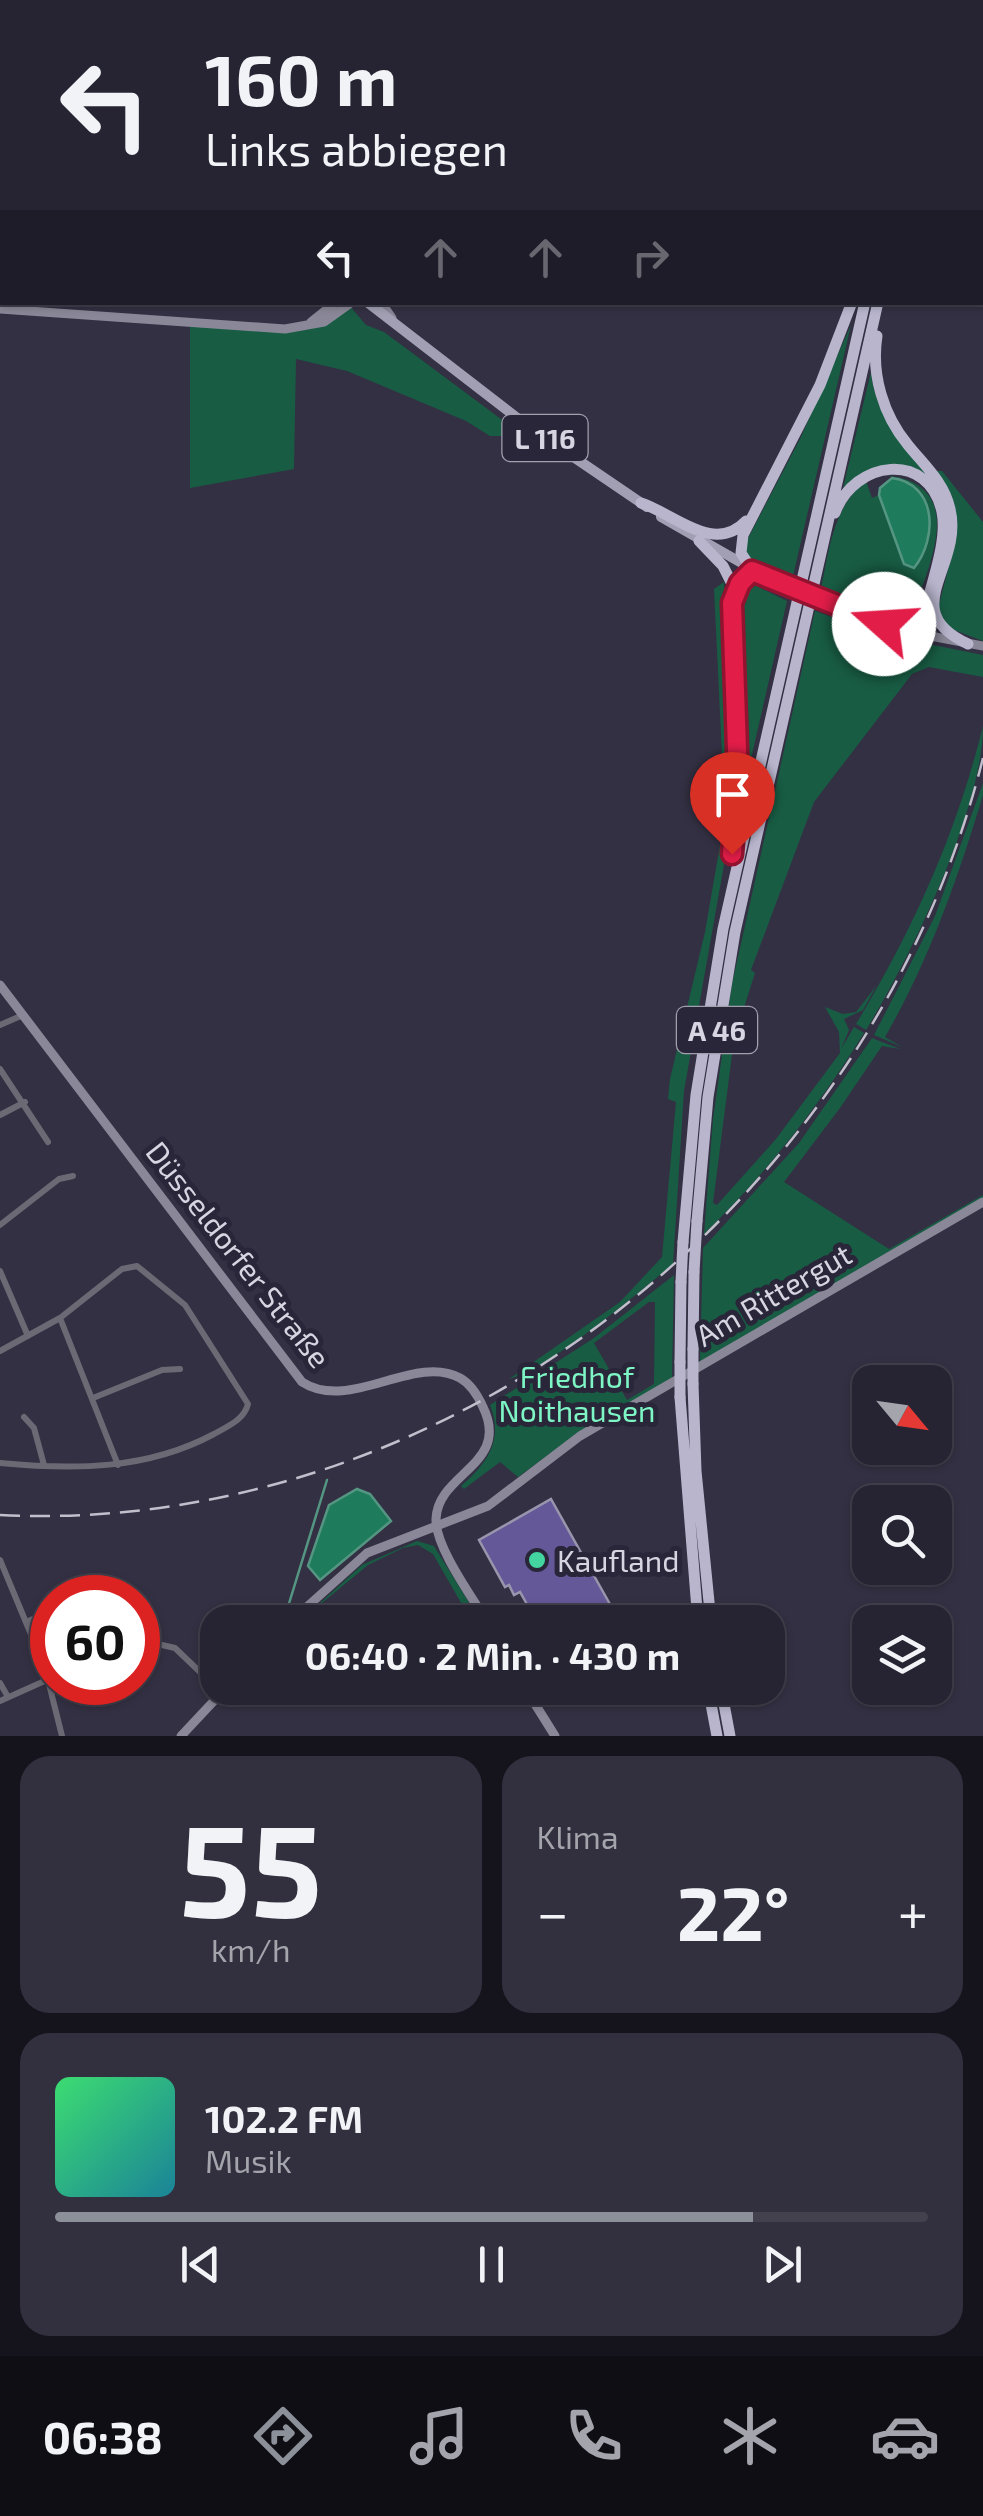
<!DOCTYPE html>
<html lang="de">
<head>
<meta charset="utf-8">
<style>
	:root { --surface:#262432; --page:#32303e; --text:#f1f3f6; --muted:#a4a4ac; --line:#42414d; --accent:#8c9099 }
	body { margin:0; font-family:"Exo 2",sans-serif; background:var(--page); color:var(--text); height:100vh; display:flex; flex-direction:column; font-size:38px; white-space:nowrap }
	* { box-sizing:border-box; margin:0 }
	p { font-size:32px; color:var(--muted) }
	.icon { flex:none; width:55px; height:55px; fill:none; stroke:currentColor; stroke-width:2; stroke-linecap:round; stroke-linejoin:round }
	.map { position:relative; height:1736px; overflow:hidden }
	.panel { display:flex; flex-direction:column; gap:20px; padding:20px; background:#15141c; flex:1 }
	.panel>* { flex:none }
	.guide { position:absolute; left:0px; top:0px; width:985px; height:305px; box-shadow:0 2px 8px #0004,0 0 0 2px var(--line); background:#262432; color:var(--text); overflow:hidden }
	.needle { width:65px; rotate:119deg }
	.fabs { position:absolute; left:852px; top:1365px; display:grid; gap:20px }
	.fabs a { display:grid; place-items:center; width:100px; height:100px; border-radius:20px; background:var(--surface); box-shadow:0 2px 8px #0004,0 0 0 2px var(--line); font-size:50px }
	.speed { position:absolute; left:30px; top:1575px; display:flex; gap:20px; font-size:50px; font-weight:700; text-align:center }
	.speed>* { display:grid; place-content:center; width:130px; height:130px; border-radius:50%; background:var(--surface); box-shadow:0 2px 8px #0004,0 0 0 2px var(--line); line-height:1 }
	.speed .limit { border:15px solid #d22; background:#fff; color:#111 }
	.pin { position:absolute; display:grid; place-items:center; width:85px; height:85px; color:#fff; margin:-102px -42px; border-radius:50% 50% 50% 0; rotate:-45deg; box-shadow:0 0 10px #0007 }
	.pin .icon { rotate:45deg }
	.me { position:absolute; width:110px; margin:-55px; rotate:289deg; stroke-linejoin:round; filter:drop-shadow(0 0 8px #0008) }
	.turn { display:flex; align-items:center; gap:35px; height:210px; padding:0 40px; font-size:45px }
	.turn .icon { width:130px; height:130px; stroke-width:2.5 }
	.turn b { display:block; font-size:70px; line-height:85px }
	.lanes { display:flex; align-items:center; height:95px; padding:0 40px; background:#0003; justify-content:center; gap:50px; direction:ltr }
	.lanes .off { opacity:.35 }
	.big { font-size:75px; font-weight:700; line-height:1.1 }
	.panel .card { flex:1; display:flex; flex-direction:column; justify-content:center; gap:15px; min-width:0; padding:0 35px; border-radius:30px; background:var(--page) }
	.panel .dial { align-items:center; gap:0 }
	.dial b { font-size:130px; line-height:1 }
	.song { display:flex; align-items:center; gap:30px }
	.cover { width:120px; height:120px; border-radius:15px; background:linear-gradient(135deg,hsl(140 70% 55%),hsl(190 70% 35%)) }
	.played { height:10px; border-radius:5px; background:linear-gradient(90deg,var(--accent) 80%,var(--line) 80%) }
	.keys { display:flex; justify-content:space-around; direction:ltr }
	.heat { display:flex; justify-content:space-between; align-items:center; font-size:55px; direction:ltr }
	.panel .tiles { flex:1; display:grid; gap:20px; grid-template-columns:1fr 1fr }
	.card:last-child { grid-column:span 2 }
	.trip { position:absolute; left:200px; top:1605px; width:585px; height:100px; border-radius:30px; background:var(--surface); box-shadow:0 2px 8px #0004,0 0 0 2px var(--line); font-weight:700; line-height:100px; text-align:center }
	.menu { display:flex; height:160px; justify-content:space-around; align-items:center; background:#0f0e14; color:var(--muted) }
	.menu .icon { width:70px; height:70px }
	.menu .selected { color:var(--accent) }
	.menu b { font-size:45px; color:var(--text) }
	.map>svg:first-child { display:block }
	.green { fill:#185c44; fill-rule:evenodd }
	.water { fill:#1e7b5b; stroke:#559683; stroke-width:2.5 }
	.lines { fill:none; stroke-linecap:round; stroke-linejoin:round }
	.stream { stroke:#559683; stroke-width:2.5 }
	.building { fill:#655898; stroke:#9995ad; stroke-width:2.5 }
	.street { stroke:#6b6a74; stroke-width:6 }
	.secondary { stroke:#8a8898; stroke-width:9 }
	.primary { stroke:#a29fb4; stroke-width:10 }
	.highway { stroke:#b8b5cd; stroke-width:11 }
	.rail { stroke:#c1bfcc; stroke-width:2.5; stroke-dasharray:20 10; stroke-linecap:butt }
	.primary-bridge { stroke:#a29fb4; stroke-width:10 }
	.highway-bridge { stroke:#b8b5cd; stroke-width:11 }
	.route-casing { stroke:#92132f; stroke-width:25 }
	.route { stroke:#e11d48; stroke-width:18 }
	.poi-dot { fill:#43d4a0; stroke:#292639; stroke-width:4 }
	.labels { text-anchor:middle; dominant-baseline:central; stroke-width:10; stroke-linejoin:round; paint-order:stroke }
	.shield { fill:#292639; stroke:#a2a0af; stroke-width:2.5 }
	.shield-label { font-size:28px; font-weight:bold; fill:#d6d5e1 }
	.street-label { font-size:30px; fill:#d6d5e1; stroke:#292639 }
	.park-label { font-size:30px; fill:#7ef5c4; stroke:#292639 }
	.poi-label { font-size:30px; fill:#d6d5e1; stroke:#292639; text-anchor:start }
</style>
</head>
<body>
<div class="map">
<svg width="983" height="1736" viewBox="0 0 983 1736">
	<rect width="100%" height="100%" fill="#333043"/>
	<path class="green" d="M349,305L366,325L384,332L513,428L507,436H490L466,421L347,371L296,359L294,469L190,488V323L293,328Z
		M851,325L793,576L787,577L747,558L744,546L800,439Z
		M871,372C875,416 906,451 935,483C897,468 877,454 843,488Z
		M936,471H942L983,522V641L944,626L938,608L952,555Z
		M884,475C966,483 933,557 914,609L894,619L820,593C829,552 832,508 866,481L872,498L879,495L896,535L899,552L903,479Z
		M724,582L733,793L728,842L684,1091L673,1264C638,1293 549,1369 509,1379L620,1302L662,1257L676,1102L668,1099L670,1079L705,932L725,816L714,589Z
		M748,582L787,601L741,803L736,611L741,591Z
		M815,611L878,634L983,655V677L929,667L912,674L814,802L751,970L755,973L734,1039L713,1203L717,1205L776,1139L840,1053L839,1032L825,1007L843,1014L856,1012L877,985L863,1010L844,1019L849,1030L841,1049L854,1027L864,1033C819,1106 766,1174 704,1234L713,1119L732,984Z
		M983,726C983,808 910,959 866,1030L856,1024C913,930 957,832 983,726Z
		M983,783V795C958,878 929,961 885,1037L902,1047L874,1035L935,916Z
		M872,1038L900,1049L882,1046L840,1108L784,1182L889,1249L983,1195V1198L700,1362L703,1248L799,1143Z
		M674,1275L672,1378L577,1434L518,1477L500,1462L464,1489L461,1486C487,1464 504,1440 490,1405L594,1338ZM649,1302H655L654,1384L627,1400L594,1343Z
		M417,1541L434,1546L481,1622H472L433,1554L418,1545L403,1548L368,1565L299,1622L362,1565Z"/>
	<path class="water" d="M892,478C937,484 938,538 914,568L904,564L879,495L880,488Z
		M357,1489L370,1494L391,1521L320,1580L308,1566L329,1505Z"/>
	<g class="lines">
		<path class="stream" d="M287,1610L327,1480"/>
	</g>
	<path class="building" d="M551,1499L593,1574L620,1622H537L520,1592L514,1595L509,1585L505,1587L479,1540Z"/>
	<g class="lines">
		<path class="street" d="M908,2V0
			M0,1025L23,1015
			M0,1069L48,1142
			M0,1115L25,1102
			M0,1225L59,1179L73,1176
			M0,1271L28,1336
			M60,1318L118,1465
			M0,1351L60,1318L122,1269L137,1266L185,1305L248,1404C244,1420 228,1426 214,1434C147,1470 74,1470 0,1463
			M93,1398L162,1370L180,1369
			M24,1417L34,1428L44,1465
			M0,1560L45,1668L62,1736
			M26,1622L52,1611
			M162,1645L175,1648L221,1692
			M0,1683L8,1697
			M0,1701L49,1679"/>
		<path class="secondary" d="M381,302L392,318
			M0,309L285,329L324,322L352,302
			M311,322L336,302
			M920,634L983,646
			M0,985L302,1382C350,1413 414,1353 460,1378C471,1384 478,1396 483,1407C511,1465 438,1472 436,1519C435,1547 473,1598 487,1622
			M290,1622L367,1553L488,1506L580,1436L983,1202
			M525,1688L555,1736
			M181,1736L226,1688"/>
		<path class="primary" d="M69,0L71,2
			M367,302L525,424L647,507
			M661,517L773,581
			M835,608L920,634"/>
		<path class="highway" d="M934,2V0
			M947,2V0
			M877,336C871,374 883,415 908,445C924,465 944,482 950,509C964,567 895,610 968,644
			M641,503C675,514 714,555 746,521
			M835,513C854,460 929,450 942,512C949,545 925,598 920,634
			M699,541L723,566L732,584L738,778L731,854
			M734,597L741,581L753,571L741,553L743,535L820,385L852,302
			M890,626L911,619L922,605
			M697,1221L708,1097L735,932L878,302
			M683,1242L696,1095L723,929L865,302
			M693,1349L694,1272
			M680,1362L681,1282
			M693,1384L696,1471L711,1622
			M680,1397L698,1622
			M708,1688L717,1736
			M721,1688L730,1736"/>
		<path class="rail" d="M0,1515C455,1537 874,1194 983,758"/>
		<path class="primary-bridge" d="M773,581L835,608"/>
		<path class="highway-bridge" d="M694,1272L697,1221
			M681,1282L683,1242
			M693,1349V1384
			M680,1362V1397"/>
	</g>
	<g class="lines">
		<g class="route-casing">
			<path id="route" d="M732,854L738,778L732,603L740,583L752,571L884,624"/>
		</g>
		<use href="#route" class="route"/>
	</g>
	<circle class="poi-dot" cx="537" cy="1560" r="10"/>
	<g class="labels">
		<g class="shield">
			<rect x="502.5" y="415" width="85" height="46" rx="8"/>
			<rect x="677" y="1007" width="80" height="46" rx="8"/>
		</g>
		<g class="shield-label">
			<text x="545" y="438">L 116</text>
			<text x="717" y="1030">A 46</text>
		</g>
		<g class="street-label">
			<text transform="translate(239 1254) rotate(52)">Düsseldorfer Straße</text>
			<text transform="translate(773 1294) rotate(-30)">Am Rittergut</text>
		</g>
		<g class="park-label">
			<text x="577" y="1376">Friedhof<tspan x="577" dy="34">Noithausen</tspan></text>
		</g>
		<g class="poi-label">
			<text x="557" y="1560">Kaufland</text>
		</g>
	</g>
</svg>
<div class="fabs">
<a><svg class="needle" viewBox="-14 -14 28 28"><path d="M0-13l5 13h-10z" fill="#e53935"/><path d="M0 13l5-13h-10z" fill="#a4a4ac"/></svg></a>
<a><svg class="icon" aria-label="search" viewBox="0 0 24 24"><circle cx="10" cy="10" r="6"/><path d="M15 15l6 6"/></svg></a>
<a><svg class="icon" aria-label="layers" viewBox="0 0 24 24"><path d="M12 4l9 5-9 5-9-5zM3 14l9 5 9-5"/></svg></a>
</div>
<div class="speed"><div class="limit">60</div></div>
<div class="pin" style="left:732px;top:854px;background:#d93025"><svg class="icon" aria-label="arrive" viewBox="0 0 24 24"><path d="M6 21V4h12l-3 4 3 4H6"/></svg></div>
<svg class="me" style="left:884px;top:624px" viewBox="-20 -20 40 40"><circle r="19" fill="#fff"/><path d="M0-13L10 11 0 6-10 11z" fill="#e11d48"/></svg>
<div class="trip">06:40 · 2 Min. · 430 m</div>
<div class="guide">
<div class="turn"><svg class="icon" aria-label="left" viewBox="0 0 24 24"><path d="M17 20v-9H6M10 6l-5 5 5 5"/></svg><div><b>160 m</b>Links abbiegen</div></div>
<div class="lanes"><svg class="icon" aria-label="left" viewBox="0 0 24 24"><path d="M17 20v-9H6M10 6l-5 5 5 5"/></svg><svg class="icon off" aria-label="ahead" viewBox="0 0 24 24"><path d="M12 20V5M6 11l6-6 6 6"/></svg><svg class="icon off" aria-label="ahead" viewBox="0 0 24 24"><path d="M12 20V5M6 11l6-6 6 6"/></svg><svg class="icon off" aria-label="right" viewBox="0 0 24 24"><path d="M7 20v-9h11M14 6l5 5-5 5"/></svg></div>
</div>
</div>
<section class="panel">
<div class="tiles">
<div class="card dial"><b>55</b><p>km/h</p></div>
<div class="card"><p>Klima</p>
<div class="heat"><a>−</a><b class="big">22°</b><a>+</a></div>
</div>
<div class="card">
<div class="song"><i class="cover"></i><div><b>102.2 FM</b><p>Musik</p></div></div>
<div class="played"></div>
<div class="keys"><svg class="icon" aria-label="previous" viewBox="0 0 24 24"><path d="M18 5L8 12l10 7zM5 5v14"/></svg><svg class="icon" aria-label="pause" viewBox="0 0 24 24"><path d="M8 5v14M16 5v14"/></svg><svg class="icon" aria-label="next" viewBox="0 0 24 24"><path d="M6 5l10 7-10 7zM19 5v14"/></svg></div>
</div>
</div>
</section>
<nav class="menu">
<b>06:38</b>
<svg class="icon selected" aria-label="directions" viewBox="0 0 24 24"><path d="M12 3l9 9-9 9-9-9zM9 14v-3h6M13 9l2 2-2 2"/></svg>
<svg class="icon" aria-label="music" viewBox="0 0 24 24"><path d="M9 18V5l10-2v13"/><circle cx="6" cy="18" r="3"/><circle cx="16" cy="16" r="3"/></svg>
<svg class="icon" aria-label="phone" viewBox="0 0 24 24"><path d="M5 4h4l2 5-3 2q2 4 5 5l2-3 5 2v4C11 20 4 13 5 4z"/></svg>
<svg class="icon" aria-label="climate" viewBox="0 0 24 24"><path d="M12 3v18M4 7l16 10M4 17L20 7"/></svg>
<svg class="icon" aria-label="car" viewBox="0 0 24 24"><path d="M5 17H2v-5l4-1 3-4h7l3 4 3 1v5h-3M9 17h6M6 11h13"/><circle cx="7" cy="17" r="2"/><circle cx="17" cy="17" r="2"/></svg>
</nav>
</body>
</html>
